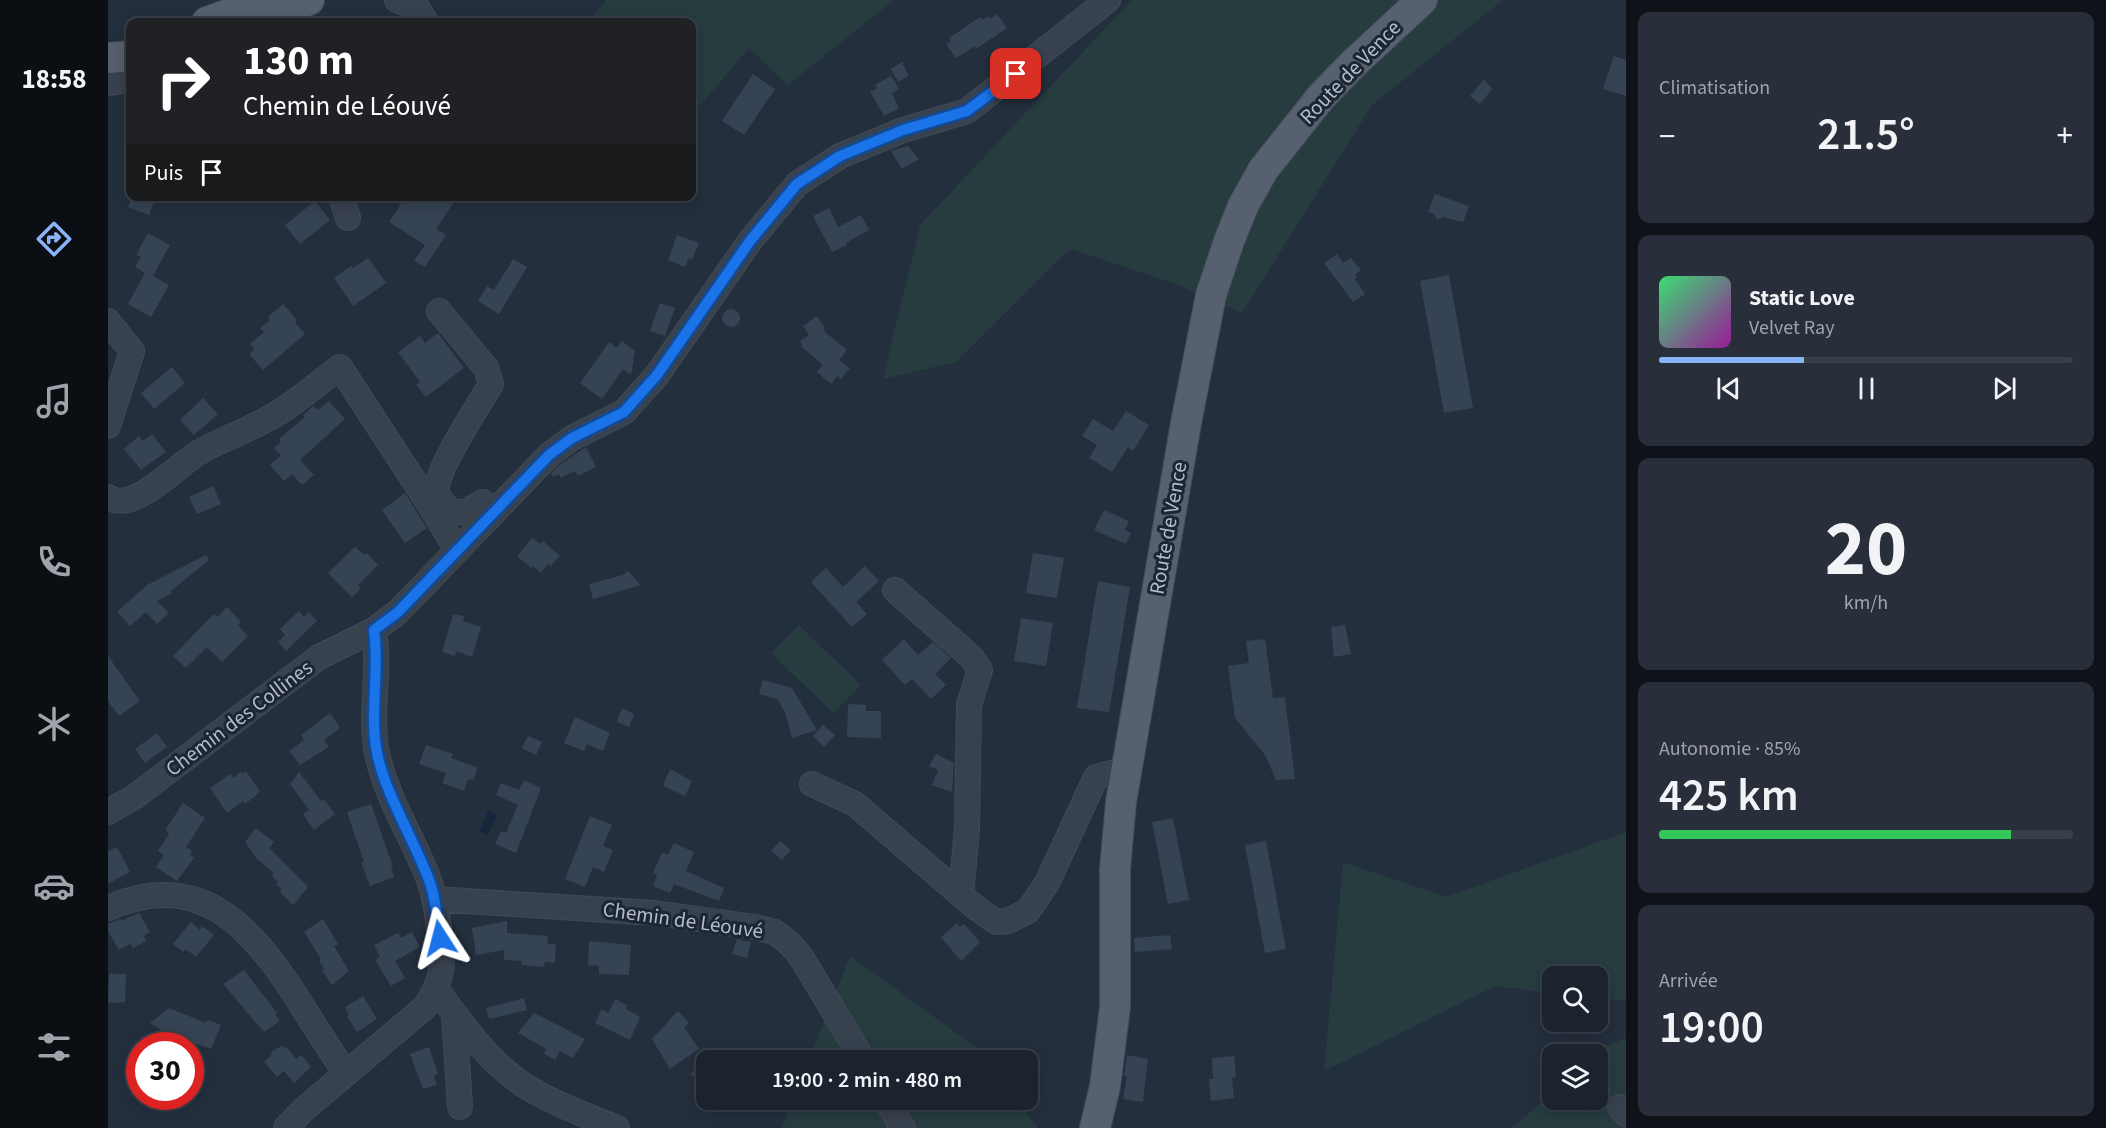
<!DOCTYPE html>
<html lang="fr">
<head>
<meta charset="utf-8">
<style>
	:root { --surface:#1b232e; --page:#282f3a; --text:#f1f3f6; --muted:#a0a4aa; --line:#39404a; --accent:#8ab4f8 }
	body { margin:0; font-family:"Source Sans 3",sans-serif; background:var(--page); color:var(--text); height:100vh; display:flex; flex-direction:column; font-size:22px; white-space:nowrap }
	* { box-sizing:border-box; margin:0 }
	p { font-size:20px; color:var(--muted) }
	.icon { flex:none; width:33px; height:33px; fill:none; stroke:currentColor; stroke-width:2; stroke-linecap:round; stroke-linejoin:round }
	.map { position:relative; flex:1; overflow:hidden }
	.drawer { display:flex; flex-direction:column; gap:12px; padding:12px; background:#0f1319; width:480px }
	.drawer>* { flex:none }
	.banner { position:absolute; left:18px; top:18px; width:570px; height:183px; border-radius:12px; box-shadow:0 3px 15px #0003,0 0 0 2px var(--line); background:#202124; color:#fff; overflow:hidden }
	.controls { position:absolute; left:1434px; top:966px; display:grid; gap:12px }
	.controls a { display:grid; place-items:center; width:66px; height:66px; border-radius:12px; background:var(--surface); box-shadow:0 3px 15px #0003,0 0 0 2px var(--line); font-size:30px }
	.speed { position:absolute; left:18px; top:1032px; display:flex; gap:12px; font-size:30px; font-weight:700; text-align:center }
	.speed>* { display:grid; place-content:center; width:78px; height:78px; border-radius:50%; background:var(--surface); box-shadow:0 3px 15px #0003,0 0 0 2px var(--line); line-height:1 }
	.speed .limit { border:9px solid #d22; background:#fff; color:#111 }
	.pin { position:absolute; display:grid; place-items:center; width:51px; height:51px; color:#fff; margin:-26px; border-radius:12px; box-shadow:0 3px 9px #0006 }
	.me { position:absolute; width:66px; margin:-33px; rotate:351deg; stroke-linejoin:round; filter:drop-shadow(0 0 4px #0008) }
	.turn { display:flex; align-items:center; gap:21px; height:126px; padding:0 18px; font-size:27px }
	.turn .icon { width:78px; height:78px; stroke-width:2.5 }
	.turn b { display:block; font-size:42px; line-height:51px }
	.then { display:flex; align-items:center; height:57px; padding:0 18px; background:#0003; gap:12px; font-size:22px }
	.big { font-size:45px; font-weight:600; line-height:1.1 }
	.drawer .card { flex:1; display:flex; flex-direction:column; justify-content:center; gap:9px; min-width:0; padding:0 21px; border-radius:12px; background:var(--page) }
	.drawer .dial { align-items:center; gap:0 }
	.dial b { font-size:78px; line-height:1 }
	.song { display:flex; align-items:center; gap:18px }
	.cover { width:72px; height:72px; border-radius:9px; background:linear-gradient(135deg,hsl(140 70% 55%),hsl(300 70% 35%)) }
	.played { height:6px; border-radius:3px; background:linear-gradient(90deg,var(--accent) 35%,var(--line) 35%) }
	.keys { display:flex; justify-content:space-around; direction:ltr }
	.heat { display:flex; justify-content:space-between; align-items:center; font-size:33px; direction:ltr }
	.charge { height:9px; border-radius:4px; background:linear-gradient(90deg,#34c759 85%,var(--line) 0) }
	.trip { position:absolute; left:588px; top:1050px; width:342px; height:60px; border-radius:12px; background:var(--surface); box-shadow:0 3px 15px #0003,0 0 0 2px var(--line); font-weight:600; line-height:60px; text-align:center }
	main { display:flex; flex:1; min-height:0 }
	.tabs { display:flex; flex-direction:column; width:108px; justify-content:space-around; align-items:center; background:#0b0e12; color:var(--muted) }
	.tabs .icon { width:42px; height:42px }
	.tabs .active { color:var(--accent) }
	.tabs b { font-size:27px; color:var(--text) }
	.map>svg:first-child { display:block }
	.green { fill:#263c3f }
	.water { fill:#17263c }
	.building { fill:#364354 }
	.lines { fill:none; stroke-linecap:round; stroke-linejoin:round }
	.minor-casing { stroke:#414a57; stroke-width:26 }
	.major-casing { stroke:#414a57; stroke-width:32 }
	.minor { stroke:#38414e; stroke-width:24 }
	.major { stroke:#56606e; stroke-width:30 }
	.route-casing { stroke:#114b97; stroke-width:15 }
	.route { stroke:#1a73e8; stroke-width:10 }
	.labels { text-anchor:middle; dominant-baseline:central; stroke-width:6; stroke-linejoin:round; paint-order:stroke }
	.street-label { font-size:21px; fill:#b4bcc9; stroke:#1d2633 }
</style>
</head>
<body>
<main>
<nav class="tabs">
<b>18:58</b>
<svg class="icon active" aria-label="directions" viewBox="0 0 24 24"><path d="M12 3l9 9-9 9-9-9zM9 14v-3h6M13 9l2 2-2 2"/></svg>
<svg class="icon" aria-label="music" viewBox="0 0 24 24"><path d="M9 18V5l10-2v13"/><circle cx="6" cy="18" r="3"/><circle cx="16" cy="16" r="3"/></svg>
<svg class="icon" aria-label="phone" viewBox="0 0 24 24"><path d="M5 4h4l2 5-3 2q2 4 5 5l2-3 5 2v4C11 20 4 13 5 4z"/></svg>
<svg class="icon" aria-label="climate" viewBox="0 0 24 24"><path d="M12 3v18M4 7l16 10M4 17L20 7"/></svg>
<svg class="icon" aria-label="car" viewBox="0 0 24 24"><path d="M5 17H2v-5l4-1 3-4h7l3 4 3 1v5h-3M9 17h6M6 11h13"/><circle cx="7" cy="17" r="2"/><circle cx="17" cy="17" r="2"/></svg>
<svg class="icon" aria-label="filters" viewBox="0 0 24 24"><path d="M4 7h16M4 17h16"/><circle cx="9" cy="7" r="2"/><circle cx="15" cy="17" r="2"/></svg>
</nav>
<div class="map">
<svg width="1518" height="1128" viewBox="0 0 1518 1128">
	<rect width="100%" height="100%" fill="#242f3e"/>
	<path class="green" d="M498,0H786L680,85L641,48L584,115V22H481Z
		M1024,0H1395L1264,105L1134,313L1073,286L962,249L848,362L775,379L812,225Z
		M691,625L753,685L725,713L663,653Z
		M1518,832V999L1512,1001L1490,998V976H1444V993L1387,986L1216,1071L1235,862L1338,897Z
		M742,956L872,1050L880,1060H701Z
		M1518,1038V1128H1404L1444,1093V1100H1490L1489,1054L1498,1046Z
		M685,1100H909L930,1128H674Z"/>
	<path class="water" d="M380,811L389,814L380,835L371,832Z"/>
	<path class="building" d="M889,14L899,28L868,49L867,46L848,58L838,44L843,41L841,38L872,17L874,20L880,16L883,19Z
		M1506,56L1518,60V96L1495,89Z
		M794,62L801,76L790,82L783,69Z
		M645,74L667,89L636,135L614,121Z
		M783,76L791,89L784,93L791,108L776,116L762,92L769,88L767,85Z
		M1376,79L1384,89L1372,104L1362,96Z
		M800,146L811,159L794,169L783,151Z
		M1327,194L1361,206L1355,222L1335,217L1329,220L1326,214L1320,212Z
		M24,196H48L41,215L20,207Z
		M298,196H350L328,229L338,235L317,267L306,261L317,245L281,222Z
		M207,201L222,220L192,244L177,225Z
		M721,208L730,227L753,215L761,230L738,243L739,245L724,252L705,216Z
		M40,233L62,245L45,276L61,285L43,317L20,304L37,273L27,267L33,257L28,255Z
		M569,235L591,243L584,260L580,259L577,267L560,260Z
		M1229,254L1235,263L1243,258L1253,270L1247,275L1249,277L1247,279L1257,294L1245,302L1216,263Z
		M260,258L278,283L245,306L226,278L243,266L245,268Z
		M405,259L419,267L391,314L370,301L379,286L386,290Z
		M1341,275L1365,408L1336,413L1312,281Z
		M552,303L567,308L557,336L542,331Z
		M175,304L189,320L187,322L197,334L155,370L141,354L147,349L142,344L156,332L152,328L162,320L160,317Z
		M614 318a9 9 0 1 1 18 0a9 9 0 1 1-18 0Z
		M709,316L716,326L717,332L739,350L731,360L742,368L733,379L729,376L723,384L709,372L715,365L693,346L695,345L692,341L701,335L695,326Z
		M330,333L356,368L318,397L308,385L312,382L290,352L312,336L317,343Z
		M514,341L527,351L523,375L515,369L494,399L472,383L501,342L509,348Z
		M64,367L77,383L46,409L33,393Z
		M95,398L110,414L86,435L72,420Z
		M221,401L237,419L192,460L206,475L194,485L184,474L176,481L162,465L173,455L166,448L173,442L171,439L197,417L195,415L203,408L205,406L210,410Z
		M1018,411L1041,425L1025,451L1020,447L1004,472L981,458L989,445L974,436L985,419L1005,431Z
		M44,434L58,452L33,470L16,449L31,436L35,441Z
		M478,447L488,467L470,476L467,471L452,478L451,474L445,477L443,473L450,466Z
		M105,486L113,504L89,514L81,497Z
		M297,493L319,528L297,543L274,510Z
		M996,510L1021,521L1017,530L1023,533L1018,544L986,530Z
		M424,538L432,544L435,541L452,556L443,566L440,564L433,573L425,566L423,568L409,556Z
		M247,547L257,555L259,553L270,565L250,585L253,589L244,597L220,573Z
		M925,553L956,558L949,598L918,593Z
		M98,555L101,560L63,591L64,593L49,601L61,613L49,624L38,612L22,626L9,612L39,585Z
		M757,566L771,581L748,602L759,614L744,627L703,582L718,568L735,587Z
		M520,571L533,585L485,599L481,584L515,575Z
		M990,581L1022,587L1001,712L969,708Z
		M119,607L133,622L130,625L140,636L114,662L99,647L78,668L65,656L106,614L109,617Z
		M191,611L196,617L201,612L209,621L178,651L170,642L177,635L172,629Z
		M345,614L356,616L355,621L373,627L364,657L348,651L347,656L334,652Z
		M913,618L945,623L938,666L906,661Z
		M1237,625L1243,654L1226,657L1223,627Z
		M796,639L810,655L825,642L843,658L827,674L838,685L823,699L804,679L797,685L774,660Z
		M1157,639L1165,698L1177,697L1187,779L1168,780L1157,755L1127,718L1120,666L1141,663L1138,641Z
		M0,656L32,701L11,716L0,701Z
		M655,680L684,688L709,730L684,738L677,712L669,699L651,694Z
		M740,704L758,705V711H773V738L739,737Z
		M514,708L526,714L521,727L509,722Z
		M222,713L232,728L216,740L221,747L192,765L181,751L196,740L193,735Z
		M467,717L502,733L495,751L479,744L476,751L456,743Z
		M715,725L727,735L716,747L705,736Z
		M49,733L59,747L37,763L27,749Z
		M420,736L434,742L428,755L414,748Z
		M318,745L345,754L343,758L370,768L365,780L360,779L356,791L334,783L338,773L311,764Z
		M828,754L846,763L844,792L824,785L830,770L821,766Z
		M562,769L584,781L577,796L555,786Z
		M138,771L152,791L149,794V795L137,804L135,801L119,813L102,788L122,774L125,778L133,772L135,774Z
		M191,772L213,801L216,799L227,814L206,830L195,814L201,810L182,784Z
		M416,780L433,788L408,853L387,844L393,831L398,833L410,805L388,795L393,783L411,790Z
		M75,803L97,818L78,847L84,851L82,855L86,858L69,881L48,867L56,855L50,851L61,834L58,829Z
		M263,804L285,867L283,868L286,877L262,886L253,862H256L239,812Z
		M482,816L504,825L495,846L505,850L496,872L485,867L477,887L457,879Z
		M1065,818L1081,900L1060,904L1044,822Z
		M148,828L166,842L161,848L200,887L185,905L172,892L174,889L168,884L170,882L164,876L166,873L149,859L137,842Z
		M672,841L683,850L674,860L663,851Z
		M1158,841L1178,949L1157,953L1137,845Z
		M566,843L586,852L578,871L616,888L611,901L566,884L562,893L545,886L549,875L545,873L554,852L560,855Z
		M9,847L22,872L0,884V851Z
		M31,913L42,932L36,936L38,941L25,948L22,944L11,950L0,931V924L12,919L13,921Z
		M215,919L230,944L226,946L241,971L224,985L214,970L216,968L211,961L213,959L196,932Z
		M399,921V933L440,936L439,944H448L447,963L437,962L436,967L413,965L414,961L396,960V950L368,955L364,928Z
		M83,922L92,930L94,926L106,935L88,957L78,949L75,952L65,944Z
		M849,923L852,927L856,924L872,942L853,961L833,937Z
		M304,932L312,947L287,961L297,978L283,986L267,960L272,957L266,945L290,933L293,938Z
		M1062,935L1064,949L1027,952L1026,938Z
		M629,939L643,942L639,958L624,954Z
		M481,941L523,945L521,975L491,974V966L480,965Z
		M136,970L169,1013L167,1015L172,1021L156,1032L115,984Z
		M1,974H18L17,1002L0,1003Z
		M255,996L269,1019L249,1032L239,1016L241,1015L237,1007Z
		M416,998L419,1010L381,1019L378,1008Z
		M507,999L519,1005L518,1009L532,1017L522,1040L487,1023L494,1009L500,1013Z
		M61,1008L98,1023L100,1020L113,1025L103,1049L89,1044L86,1050L82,1049V1046H75L64,1041L65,1038L42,1023Z
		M570,1011L581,1023L576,1027L591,1049L562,1069L544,1039Z
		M426,1013L477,1039L465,1058L452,1051L447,1060L436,1054L438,1049L410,1033Z
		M173,1046L179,1048L188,1059L193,1055L203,1067L186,1083L176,1071L169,1077L156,1062L164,1055L162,1053Z
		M321,1047L330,1074L326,1076L329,1085L315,1089L302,1054Z
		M598,1053V1074L594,1082L582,1075Z
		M1019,1055L1040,1059L1035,1102L1015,1099L1019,1076H1016Z
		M1126,1056L1128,1077L1124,1078L1126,1098L1103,1101L1101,1079H1105L1104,1058Z"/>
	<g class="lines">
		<g class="minor-casing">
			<path id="minor" d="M289,0L310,9L318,22
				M0,83L9,82L13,57L22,52
				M233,196L240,218
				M331,311L378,368L383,384C371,405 330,466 329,488C329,499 338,508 347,513L359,511L375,502L385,512
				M0,321L24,351L0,426
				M0,497C24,515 71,464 90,453C114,439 141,430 165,416C188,403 210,383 232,367L327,513L349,551
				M787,590L863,657L872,670L861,705L859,829L853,895
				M704,784L747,804L867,907L888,922L900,921L920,911L939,883L988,777L1007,772H1018
				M0,812L25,798L58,773L211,657L266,630L290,612L441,455L464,438L516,412L549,375L642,241L689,184L732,156L795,130L859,111L1000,0
				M326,899L547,913L647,927L667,932L681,943L692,955L755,1060
				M0,908C93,867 145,929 191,1001C206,1025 222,1050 238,1074
				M329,990C356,1027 384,1067 424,1090C451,1106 480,1116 509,1128
				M346,1014L352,1107
				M778,1100L795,1128
				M1512,1107L1518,1114
				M178,1128L195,1110L317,1007C336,980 336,962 331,929C329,913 327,896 321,880C306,840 277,795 269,753C261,713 273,671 266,630"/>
		</g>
		<g class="major-casing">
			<path id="major" d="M99,22L159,0
				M145,22L201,0
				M0,58L22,56
				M987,1128L997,1086L1007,1007V869L1013,802L1078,423L1103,295L1121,241L1135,206L1155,170L1213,97L1244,65L1314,0"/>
		</g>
		<use href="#minor" class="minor"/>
		<use href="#major" class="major"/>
	</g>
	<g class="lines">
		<g class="route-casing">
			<path id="route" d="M332,938C329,919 328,898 321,880C306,840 277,793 269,753C261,713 272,671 266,630L290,612L441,455L464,438L516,412L549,375L642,241L689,184L732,156L795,130L859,111L908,74"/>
		</g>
		<use href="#route" class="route"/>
	</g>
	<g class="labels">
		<g class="street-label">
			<text transform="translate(1242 72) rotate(-46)">Route de Vence</text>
			<text transform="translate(1060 528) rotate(-80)">Route de Vence</text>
			<text transform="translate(131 718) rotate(-37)">Chemin des Collines</text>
			<text transform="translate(575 920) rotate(8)">Chemin de Léouvé</text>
		</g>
	</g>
</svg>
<div class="controls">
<a><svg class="icon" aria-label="search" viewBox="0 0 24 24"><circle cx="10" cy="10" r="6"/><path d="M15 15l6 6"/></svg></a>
<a><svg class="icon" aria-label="layers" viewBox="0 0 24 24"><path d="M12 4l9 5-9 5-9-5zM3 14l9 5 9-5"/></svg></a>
</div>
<div class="speed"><div class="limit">30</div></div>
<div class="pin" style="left:908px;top:74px;background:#d93025"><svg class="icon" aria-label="arrive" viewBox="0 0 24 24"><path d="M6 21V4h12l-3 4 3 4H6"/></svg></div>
<svg class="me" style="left:332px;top:938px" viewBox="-20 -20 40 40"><path d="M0-17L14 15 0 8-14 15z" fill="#1a73e8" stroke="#fff" stroke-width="4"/></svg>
<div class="trip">19:00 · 2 min · 480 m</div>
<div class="banner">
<div class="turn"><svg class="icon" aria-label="right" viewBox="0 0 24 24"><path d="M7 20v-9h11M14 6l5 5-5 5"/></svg><div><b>130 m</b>Chemin de Léouvé</div></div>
<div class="then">Puis<svg class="icon" aria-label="arrive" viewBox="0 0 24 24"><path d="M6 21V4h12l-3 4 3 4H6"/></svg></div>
</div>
</div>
<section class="drawer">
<div class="card"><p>Climatisation</p>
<div class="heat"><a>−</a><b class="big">21.5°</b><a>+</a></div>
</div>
<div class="card">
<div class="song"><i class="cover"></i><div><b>Static Love</b><p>Velvet Ray</p></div></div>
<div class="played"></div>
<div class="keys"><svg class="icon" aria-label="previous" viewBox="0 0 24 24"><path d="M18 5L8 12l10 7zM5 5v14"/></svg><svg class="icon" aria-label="pause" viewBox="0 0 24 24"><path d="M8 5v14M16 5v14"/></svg><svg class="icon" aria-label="next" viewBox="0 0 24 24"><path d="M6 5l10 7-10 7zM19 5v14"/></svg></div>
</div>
<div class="card dial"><b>20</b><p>km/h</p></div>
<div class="card"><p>Autonomie · 85%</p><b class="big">425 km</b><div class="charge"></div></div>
<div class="card"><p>Arrivée</p><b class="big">19:00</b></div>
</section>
</main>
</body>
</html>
